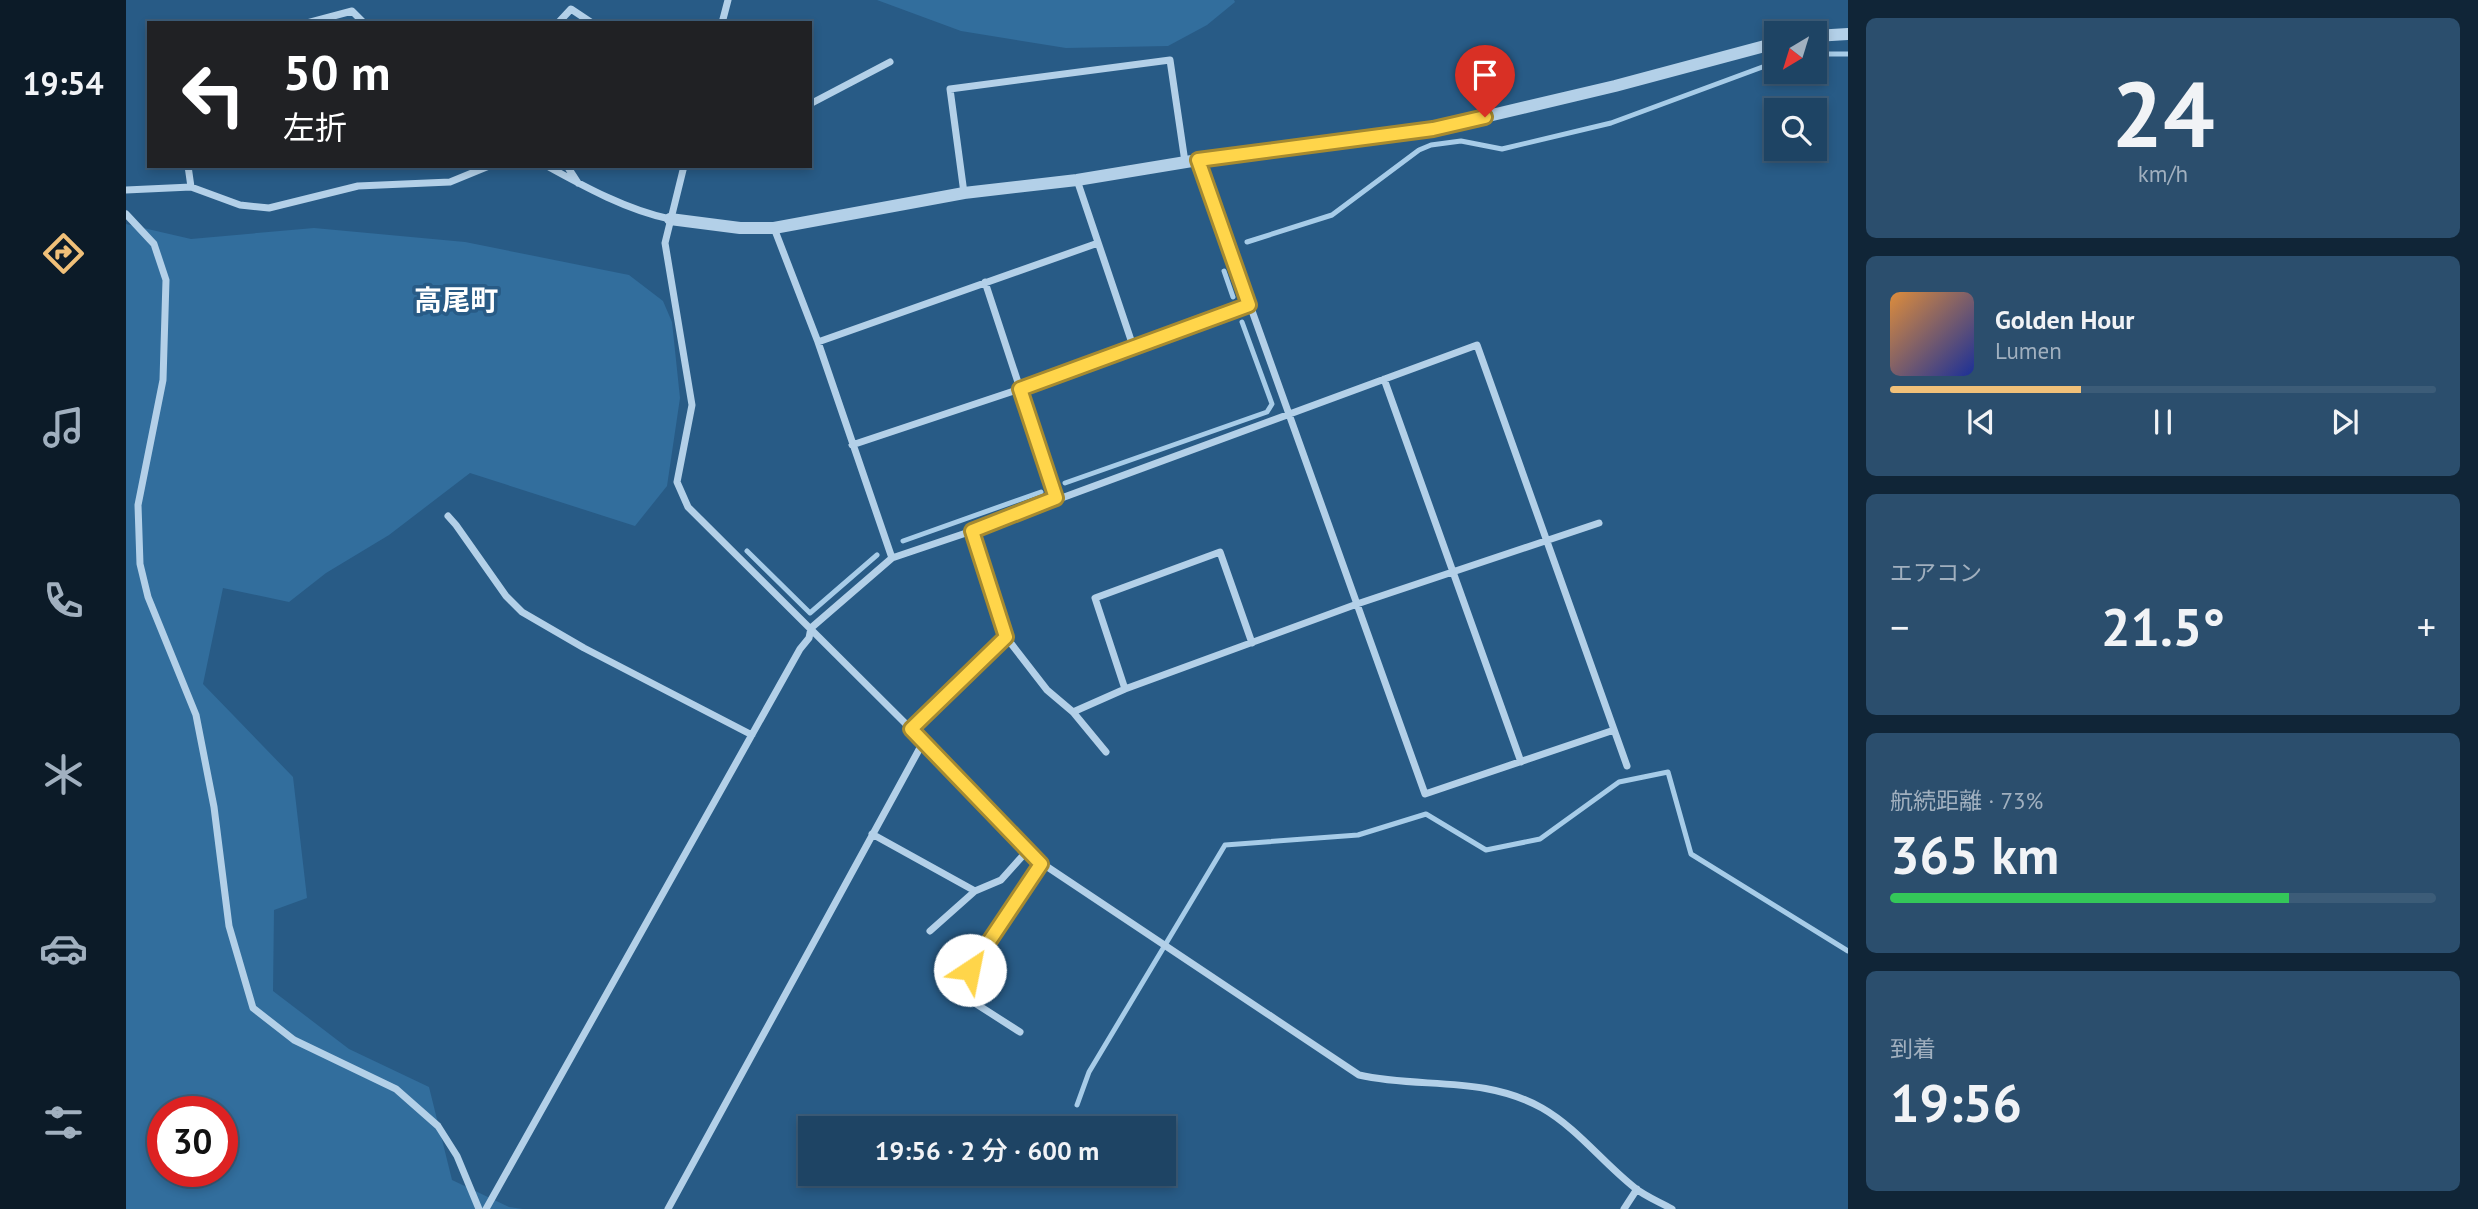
<!DOCTYPE html>
<html lang="ja">
<head>
<meta charset="utf-8">
<style>
	:root { --surface:#1e4464; --page:#2b4e6d; --text:#f1f3f6; --muted:#a1b0bf; --line:#3c5c78; --accent:#f0c079 }
	body { margin:0; font-family:"PT Sans","Noto Sans JP",sans-serif; background:var(--page); color:var(--text); height:100vh; display:flex; flex-direction:column; font-size:26px; white-space:nowrap }
	* { box-sizing:border-box; margin:0 }
	p { font-size:23px; color:var(--muted) }
	.icon { flex:none; width:38px; height:38px; fill:none; stroke:currentColor; stroke-width:2; stroke-linecap:round; stroke-linejoin:round }
	.map { position:relative; flex:1; overflow:hidden }
	.side { display:flex; flex-direction:column; gap:18px; padding:18px; background:#102537; width:630px }
	.side>* { flex:none }
	.guide { position:absolute; left:21px; top:21px; width:665px; height:147px; border-radius:0px; box-shadow:0 4px 10px #0003,0 0 0 2px var(--line); background:#202124; color:#fff; overflow:hidden }
	.needle { width:46px; rotate:218deg }
	.buttons { position:absolute; left:1638px; top:21px; display:grid; gap:14px }
	.buttons a { display:grid; place-items:center; width:63px; height:63px; border-radius:0px; background:var(--surface); box-shadow:0 4px 10px #0003,0 0 0 2px var(--line); font-size:35px }
	.speed { position:absolute; left:21px; top:1096px; display:flex; gap:14px; font-size:35px; font-weight:700; text-align:center }
	.speed>* { display:grid; place-content:center; width:91px; height:91px; border-radius:50%; background:var(--surface); box-shadow:0 4px 10px #0003,0 0 0 2px var(--line); line-height:1 }
	.speed .limit { border:10px solid #d22; background:#fff; color:#111 }
	.pin { position:absolute; display:grid; place-items:center; width:60px; height:60px; color:#fff; margin:-72px -30px; border-radius:50% 50% 50% 0; rotate:-45deg; box-shadow:0 0 7px #0007 }
	.pin .icon { rotate:45deg }
	.me { position:absolute; width:77px; margin:-38px; rotate:34deg; stroke-linejoin:round; filter:drop-shadow(0 0 5px #0008) }
	.turn { display:flex; align-items:center; gap:24px; height:147px; padding:0 21px; font-size:32px }
	.turn .icon { width:91px; height:91px; stroke-width:2.5 }
	.turn b { display:block; font-size:49px; line-height:60px }
	.big { font-size:52px; font-weight:600; line-height:1.1 }
	.side .widget { flex:1; display:flex; flex-direction:column; justify-content:center; gap:10px; min-width:0; padding:0 24px; border-radius:10px; background:var(--page) }
	.side .dial { align-items:center; gap:0 }
	.dial b { font-size:91px; line-height:1 }
	.song { display:flex; align-items:center; gap:21px }
	.cover { width:84px; height:84px; border-radius:10px; background:linear-gradient(135deg,hsl(30 70% 55%),hsl(230 70% 35%)) }
	.played { height:7px; border-radius:4px; background:linear-gradient(90deg,var(--accent) 35%,var(--line) 35%) }
	.keys { display:flex; justify-content:space-around; direction:ltr }
	.heat { display:flex; justify-content:space-between; align-items:center; font-size:38px; direction:ltr }
	.charge { height:10px; border-radius:5px; background:linear-gradient(90deg,#34c759 73%,var(--line) 0) }
	.trip { position:absolute; left:672px; top:1116px; width:378px; height:70px; border-radius:0px; background:var(--surface); box-shadow:0 4px 10px #0003,0 0 0 2px var(--line); font-weight:600; line-height:70px; text-align:center }
	main { display:flex; flex:1; min-height:0 }
	.dock { display:flex; flex-direction:column; width:126px; justify-content:space-around; align-items:center; background:#0c1b28; color:var(--muted) }
	.dock .icon { width:49px; height:49px }
	.dock .on { color:var(--accent) }
	.dock b { font-size:32px; color:var(--text) }
	.map>svg:first-child { display:block }
	.green { fill:#326e9d; fill-rule:evenodd }
	.lines { fill:none; stroke-linecap:round; stroke-linejoin:round }
	.stream { stroke:#a7cce8; stroke-width:5 }
	.minor { stroke:#b3d0e8; stroke-width:7 }
	.tertiary { stroke:#b3d0e8; stroke-width:12 }
	.route-casing { stroke:#a68a30; stroke-width:18 }
	.route { stroke:#ffd54a; stroke-width:12 }
	.labels { text-anchor:middle; dominant-baseline:central; stroke-width:7; stroke-linejoin:round; paint-order:stroke }
	.quarter-label { font-size:28px; font-weight:bold; fill:#fff; stroke:#285b86 }
</style>
</head>
<body>
<main>
<nav class="dock">
<b>19:54</b>
<svg class="icon on" aria-label="directions" viewBox="0 0 24 24"><path d="M12 3l9 9-9 9-9-9zM9 14v-3h6M13 9l2 2-2 2"/></svg>
<svg class="icon" aria-label="music" viewBox="0 0 24 24"><path d="M9 18V5l10-2v13"/><circle cx="6" cy="18" r="3"/><circle cx="16" cy="16" r="3"/></svg>
<svg class="icon" aria-label="phone" viewBox="0 0 24 24"><path d="M5 4h4l2 5-3 2q2 4 5 5l2-3 5 2v4C11 20 4 13 5 4z"/></svg>
<svg class="icon" aria-label="climate" viewBox="0 0 24 24"><path d="M12 3v18M4 7l16 10M4 17L20 7"/></svg>
<svg class="icon" aria-label="car" viewBox="0 0 24 24"><path d="M5 17H2v-5l4-1 3-4h7l3 4 3 1v5h-3M9 17h6M6 11h13"/><circle cx="7" cy="17" r="2"/><circle cx="17" cy="17" r="2"/></svg>
<svg class="icon" aria-label="filters" viewBox="0 0 24 24"><path d="M4 7h16M4 17h16"/><circle cx="9" cy="7" r="2"/><circle cx="15" cy="17" r="2"/></svg>
</nav>
<div class="map">
<svg width="1722" height="1209" viewBox="0 0 1722 1209">
	<rect width="100%" height="100%" fill="#285b86"/>
	<path class="green" d="M751,0H1108L1109,2L1081,25L1042,46L940,48L835,31Z
		M0,224L65,239L188,228L339,242L503,275L537,301L546,322L554,398L541,486L509,526L344,473L263,535L200,573L163,602L97,588L77,684L167,777L181,898L148,910L147,991L223,1049L303,1087L326,1180L383,1207L397,1209H0ZM37,1111H96V1171H37Z"/>
	<g class="lines">
		<path class="stream" d="M1689,54H1722
			M1121,242L1206,215L1293,150L1305,145L1335,141L1376,149L1485,123L1650,62
			M1098,271L1107,297
			M939,483L1141,412L1146,404L1116,322
			M777,541L915,492
			M621,551L684,613L751,555
			M951,1105L963,1072L1099,845L1232,835L1300,814L1360,850L1414,839L1493,782L1542,772L1565,854L1722,951"/>
		<path class="minor" d="M181,23L226,11L238,23
			M432,23L445,9L466,23
			M596,23L602,0
			M684,104L764,62
			M1072,160L1299,794L1488,730
			M62,166L65,187
			M421,166C459,187 501,210 544,219
			M441,166L452,183
			M558,166L539,243L566,405L551,482L562,507L785,729L908,858L1233,1075C1294,1089 1357,1075 1416,1108C1451,1128 1477,1163 1509,1188C1520,1197 1534,1202 1546,1209
			M951,180L1007,346
			M0,190L65,187L114,205L143,208L232,186L324,182L363,166
			M838,193L824,89L1044,60L1059,162
			M0,214L28,244L40,280L37,380L12,505L14,564L22,597L70,715L88,807L103,926L127,1008L168,1040L270,1089L312,1126L331,1156L353,1209
			M648,228L692,342L766,558
			M859,282L930,498
			M692,342L972,243
			M1258,379L1395,762
			M726,445L894,389L1123,305
			M322,516L330,525L380,596L396,612L458,648L626,735
			M880,637L921,690L947,712L980,752
			M999,689L969,598L1094,552L1126,643
			M947,712L999,689L1231,604L1473,523
			M746,834L849,891L875,880L901,851
			M804,931L849,891
			M894,1032L830,991L915,864
			M360,1209L674,649L683,638L685,628L766,558L846,531L1351,345L1501,766
			M542,1209L795,746L785,729L880,637L846,531
			M1498,1209L1511,1189"/>
		<path class="tertiary" d="M1689,36L1722,34
			M544,219L614,228H648L838,193L951,180L1072,160L1307,129L1489,86L1650,43"/>
	</g>
	<g class="lines">
		<g class="route-casing">
			<path id="route" d="M844,970L915,864L785,729L880,637L846,531L930,498L894,389L1123,305L1072,160L1307,129L1359,117"/>
		</g>
		<use href="#route" class="route"/>
	</g>
	<g class="labels">
		<g class="quarter-label">
			<text x="330" y="299">高尾町</text>
		</g>
	</g>
</svg>
<div class="buttons">
<a><svg class="needle" viewBox="-14 -14 28 28"><path d="M0-13l5 13h-10z" fill="#e53935"/><path d="M0 13l5-13h-10z" fill="#a1b0bf"/></svg></a>
<a><svg class="icon" aria-label="search" viewBox="0 0 24 24"><circle cx="10" cy="10" r="6"/><path d="M15 15l6 6"/></svg></a>
</div>
<div class="speed"><div class="limit">30</div></div>
<div class="pin" style="left:1359px;top:117px;background:#d93025"><svg class="icon" aria-label="arrive" viewBox="0 0 24 24"><path d="M6 21V4h12l-3 4 3 4H6"/></svg></div>
<svg class="me" style="left:844px;top:970px" viewBox="-20 -20 40 40"><circle r="19" fill="#fff"/><path d="M0-13L10 11 0 6-10 11z" fill="#ffd54a"/></svg>
<div class="trip">19:56 · 2 分 · 600 m</div>
<div class="guide">
<div class="turn"><svg class="icon" aria-label="left" viewBox="0 0 24 24"><path d="M17 20v-9H6M10 6l-5 5 5 5"/></svg><div><b>50 m</b>左折</div></div>
</div>
</div>
<section class="side">
<div class="widget dial"><b>24</b><p>km/h</p></div>
<div class="widget">
<div class="song"><i class="cover"></i><div><b>Golden Hour</b><p>Lumen</p></div></div>
<div class="played"></div>
<div class="keys"><svg class="icon" aria-label="previous" viewBox="0 0 24 24"><path d="M18 5L8 12l10 7zM5 5v14"/></svg><svg class="icon" aria-label="pause" viewBox="0 0 24 24"><path d="M8 5v14M16 5v14"/></svg><svg class="icon" aria-label="next" viewBox="0 0 24 24"><path d="M6 5l10 7-10 7zM19 5v14"/></svg></div>
</div>
<div class="widget"><p>エアコン</p>
<div class="heat"><a>−</a><b class="big">21.5°</b><a>+</a></div>
</div>
<div class="widget"><p>航続距離 · 73%</p><b class="big">365 km</b><div class="charge"></div></div>
<div class="widget"><p>到着</p><b class="big">19:56</b></div>
</section>
</main>
</body>
</html>
